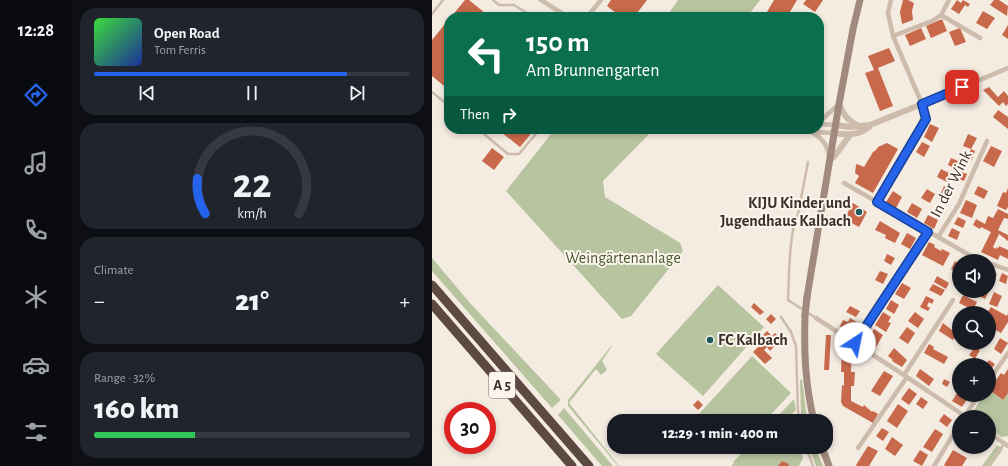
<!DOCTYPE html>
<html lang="en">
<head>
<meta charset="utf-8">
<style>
	:root { --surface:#171b24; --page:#20242c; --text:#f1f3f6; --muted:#9ea1a6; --line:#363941; --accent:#2563eb }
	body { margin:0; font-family:"Alegreya Sans",sans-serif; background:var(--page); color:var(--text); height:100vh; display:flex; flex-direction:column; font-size:15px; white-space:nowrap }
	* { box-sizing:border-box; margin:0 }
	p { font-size:13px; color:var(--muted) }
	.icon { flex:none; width:22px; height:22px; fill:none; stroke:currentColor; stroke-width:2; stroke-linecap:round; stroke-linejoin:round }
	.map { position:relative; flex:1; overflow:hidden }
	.details { display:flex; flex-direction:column; gap:8px; padding:8px; background:#0d0f14; width:360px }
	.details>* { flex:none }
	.top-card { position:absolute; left:12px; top:12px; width:380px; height:122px; border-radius:16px; box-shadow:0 2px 6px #0003; background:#0b6e4f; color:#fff; overflow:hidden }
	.buttons { position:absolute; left:520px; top:254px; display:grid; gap:8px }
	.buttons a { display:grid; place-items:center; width:44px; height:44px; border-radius:50%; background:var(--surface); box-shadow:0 2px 6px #0003; font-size:20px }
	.speed { position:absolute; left:12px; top:402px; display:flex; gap:8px; font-size:20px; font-weight:700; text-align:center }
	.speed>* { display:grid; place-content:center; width:52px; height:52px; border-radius:50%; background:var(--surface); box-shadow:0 2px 6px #0003; line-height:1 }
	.speed .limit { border:6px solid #d22; background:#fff; color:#111 }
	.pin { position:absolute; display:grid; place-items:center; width:34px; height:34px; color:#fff; margin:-17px; border-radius:8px; box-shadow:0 2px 6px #0006 }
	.me { position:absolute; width:44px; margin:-22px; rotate:34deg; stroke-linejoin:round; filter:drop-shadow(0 0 3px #0008) }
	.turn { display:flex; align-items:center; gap:14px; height:84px; padding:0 16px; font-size:18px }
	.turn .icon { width:52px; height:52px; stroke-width:2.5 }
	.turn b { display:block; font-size:28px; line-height:34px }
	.then { display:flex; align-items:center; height:38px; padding:0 16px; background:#0003; gap:8px; font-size:15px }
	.big { font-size:30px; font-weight:800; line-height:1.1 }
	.details .tile { flex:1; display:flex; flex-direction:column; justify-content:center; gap:6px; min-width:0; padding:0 14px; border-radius:16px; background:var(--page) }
	.details .dial { align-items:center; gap:0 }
	.dial svg { height:104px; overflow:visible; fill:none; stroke:var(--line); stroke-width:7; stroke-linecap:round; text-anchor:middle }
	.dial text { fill:var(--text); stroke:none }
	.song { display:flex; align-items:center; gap:12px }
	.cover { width:48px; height:48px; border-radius:6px; background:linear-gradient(135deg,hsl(120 70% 55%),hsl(230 70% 35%)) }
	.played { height:4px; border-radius:2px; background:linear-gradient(90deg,var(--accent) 80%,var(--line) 80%) }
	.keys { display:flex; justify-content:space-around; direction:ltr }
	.heat { display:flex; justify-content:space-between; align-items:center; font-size:22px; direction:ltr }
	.charge { height:6px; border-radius:3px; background:linear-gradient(90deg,#34c759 32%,var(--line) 0) }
	.trip { position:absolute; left:175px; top:414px; width:226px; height:40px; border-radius:16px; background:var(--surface); box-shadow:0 2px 6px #0003; font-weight:800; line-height:40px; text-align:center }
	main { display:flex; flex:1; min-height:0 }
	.tabs { display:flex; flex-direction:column; width:72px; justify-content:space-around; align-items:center; background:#090b0e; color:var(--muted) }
	.tabs .icon { width:28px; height:28px }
	.tabs .on { color:var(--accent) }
	.tabs b { font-size:18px; color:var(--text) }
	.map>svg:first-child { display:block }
	.green { fill:#b8c4a0 }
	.building { fill:#c8694b }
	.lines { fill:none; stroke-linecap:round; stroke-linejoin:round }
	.service { stroke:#cdbbac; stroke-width:2.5 }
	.minor { stroke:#cdbbac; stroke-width:4.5 }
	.tertiary { stroke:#cdbbac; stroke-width:6 }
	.secondary { stroke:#a18a7d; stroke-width:7 }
	.motorway { stroke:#5c4a42; stroke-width:9 }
	.secondary-bridge { stroke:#a18a7d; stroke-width:7 }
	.route-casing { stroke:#184099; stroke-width:10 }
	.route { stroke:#2563eb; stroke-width:7 }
	.poi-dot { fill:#1f5a5e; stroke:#fbf5ee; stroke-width:1.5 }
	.labels { text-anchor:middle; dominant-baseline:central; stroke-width:4; stroke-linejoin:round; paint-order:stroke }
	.shield { fill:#fbf5ee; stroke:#756b66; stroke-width:1 }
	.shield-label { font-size:15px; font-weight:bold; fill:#3b302b }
	.street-label { font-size:16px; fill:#3b302b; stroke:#fbf5ee }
	.poi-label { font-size:16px; font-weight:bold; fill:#3b302b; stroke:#fbf5ee; text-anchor:end }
	.park-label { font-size:16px; fill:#4a5a2e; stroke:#fbf5ee }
</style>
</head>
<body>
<main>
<nav class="tabs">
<b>12:28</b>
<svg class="icon on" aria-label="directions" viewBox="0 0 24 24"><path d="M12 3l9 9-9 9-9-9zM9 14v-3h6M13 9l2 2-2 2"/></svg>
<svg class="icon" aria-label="music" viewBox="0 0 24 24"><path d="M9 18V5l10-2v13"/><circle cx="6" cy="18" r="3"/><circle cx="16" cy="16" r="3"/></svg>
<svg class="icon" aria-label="phone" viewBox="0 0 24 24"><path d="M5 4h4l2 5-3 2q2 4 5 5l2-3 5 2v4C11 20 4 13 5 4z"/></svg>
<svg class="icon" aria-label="climate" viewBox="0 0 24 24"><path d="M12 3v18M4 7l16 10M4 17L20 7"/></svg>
<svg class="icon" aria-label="car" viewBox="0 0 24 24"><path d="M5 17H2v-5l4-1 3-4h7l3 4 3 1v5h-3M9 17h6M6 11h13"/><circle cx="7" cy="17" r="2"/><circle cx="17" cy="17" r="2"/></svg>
<svg class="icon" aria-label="filters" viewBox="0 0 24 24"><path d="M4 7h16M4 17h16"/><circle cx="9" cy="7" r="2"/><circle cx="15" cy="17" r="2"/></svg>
</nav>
<section class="details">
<div class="tile">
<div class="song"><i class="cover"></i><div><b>Open Road</b><p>Tom Ferris</p></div></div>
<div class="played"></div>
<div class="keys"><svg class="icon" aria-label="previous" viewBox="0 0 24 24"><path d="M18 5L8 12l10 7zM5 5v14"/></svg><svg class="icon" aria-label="pause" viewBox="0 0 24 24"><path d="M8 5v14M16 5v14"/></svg><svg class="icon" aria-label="next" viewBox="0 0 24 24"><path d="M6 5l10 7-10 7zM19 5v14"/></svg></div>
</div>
<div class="tile dial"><svg viewBox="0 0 100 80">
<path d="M14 69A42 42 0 1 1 86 69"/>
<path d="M14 69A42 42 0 0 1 8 42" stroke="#2563eb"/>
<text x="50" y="56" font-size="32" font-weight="700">22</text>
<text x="50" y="72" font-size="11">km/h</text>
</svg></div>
<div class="tile"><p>Climate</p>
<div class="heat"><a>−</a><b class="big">21°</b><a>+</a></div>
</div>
<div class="tile"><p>Range · 32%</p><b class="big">160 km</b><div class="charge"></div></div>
</section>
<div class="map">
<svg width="576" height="466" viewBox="0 0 576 466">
	<rect width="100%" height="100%" fill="#f4ebe1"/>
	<path class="green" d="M246,0H328L315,17H234Z
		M123,129H222L171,181L173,197L248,243L251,251L199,316L190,319L74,191Z
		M0,258L38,303L129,400L120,408L0,271Z
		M286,285L332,327L271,396L224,354Z
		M180,345V346L170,361L175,370L169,375L165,370H163L137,403L187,466H186L136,406V400Z
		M320,356L359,393L333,421H272L266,415Z
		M370,379L374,411L376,421H370L369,414L368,380Z
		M557,391L571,400L576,393V436L569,437L557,428V417H541L540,413L552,395H557Z
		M362,399L364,410L353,421H341Z
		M132,408L181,466H170L126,415Z
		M565,445L571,449L559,466H550Z
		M316,447H367L371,458L367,466H300L302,461Z
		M377,447H383L391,466H384Z"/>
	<path class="building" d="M33,0H37L58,17H19Z
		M179,0H215L202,17H189L175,6Z
		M342,0H365L355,17H332Z
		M374,0H391L383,12L371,4Z
		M471,0H476L482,3L480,11L481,20L470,24L468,12Z
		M525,0L529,3L531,0L538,4L536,7L533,5L527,14L519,9Z
		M562,0H567L576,6L575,16L558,5Z
		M551,11L563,18L555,29L544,23Z
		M17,19V90L0,76V40Z
		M510,19L515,31L499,38L494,26Z
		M576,25V39L570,35Z
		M489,28L494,39L478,46L473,35Z
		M528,28L534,42L523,46L517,32Z
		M387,35L392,39L387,46Z
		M457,48L463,61L446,68L461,106L448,111L433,73L442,70L436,56Z
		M557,87L566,97L572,91L576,96V104L574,106L571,102L567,106L551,90Z
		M566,110L576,117V129L561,117Z
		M498,124L507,128L500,142L492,137Z
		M65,129H103L88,147Z
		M536,134L545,138L539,149L531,146Z
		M490,142L498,146L492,157L484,152Z
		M455,143L466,149L441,193L423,183L427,176L423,173L424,165L425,164L432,167L441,152L444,150L446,147Z
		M559,146L570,151L562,167L551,161Z
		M60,148L72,157L62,170L50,161Z
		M539,149L543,151L539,161L535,160Z
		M519,158L526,161L528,158L535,162L530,172L516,165Z
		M509,169L519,174L515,182L505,177Z
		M530,172L535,174L532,181L527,179Z
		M512,186L521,191L517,199L508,195Z
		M546,186L556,191L552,199L542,194Z
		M576,188V207L574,210L565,206L571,192L574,193Z
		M495,189L503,194L498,203L489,198Z
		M461,191L470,197L464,208L454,202Z
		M534,200L545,205L540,218L528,213Z
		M421,203L435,212L427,227L412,219Z
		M480,203L490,209L485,218L475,212Z
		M566,209L576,214V219L572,218L566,230L576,235V241L567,234L561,247L564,249L565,247L567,248V246L576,250V259L568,255L566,260L549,252L559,232L549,227L548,229L541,225L544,219L553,224L556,216L561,218Z
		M496,215L506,220L502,229L492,223Z
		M526,217L534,221L531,228L522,224Z
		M448,221L468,233L463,243L453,238L454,235L443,230Z
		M520,228L528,232L525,240L516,236Z
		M475,233L484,238L478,249L469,244Z
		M497,242L503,245L502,247L509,251L510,249L518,253L511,266L490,255Z
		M455,254L463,258L459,265L452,261Z
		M523,261L527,264V274L519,269Z
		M557,270L565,274L560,283L557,282Z
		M448,271L456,274L451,284L443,280Z
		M570,273L576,276L574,284L567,281Z
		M505,276L517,283L514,289L502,282Z
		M470,283L479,288L472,299L463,294Z
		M501,284L513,290L509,296L497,290Z
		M541,291H557L553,299L545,295L546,293Z
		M562,292L570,296L565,307L557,304Z
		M531,295L545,302L541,310L527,303Z
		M494,296L502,300L500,304L497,302L495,306L498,308L496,311L488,307Z
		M459,300L467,305L462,314L454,309Z
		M322,303L332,312L328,315L319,307Z
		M418,306L428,311L424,317L414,312Z
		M559,307L575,316L576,313V322L569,333L557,326V313H555Z
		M451,312L459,317L456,322L459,323L454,332L443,325Z
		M483,312L492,319L486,328L476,321Z
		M339,314L344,319L339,324L334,319Z
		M418,318L426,323L421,333L408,326L411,320L416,322Z
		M511,323L520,330L526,333L527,331V341L522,338L521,340L507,331Z
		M475,327L483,333L476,344L467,338Z
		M442,329L451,335L444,347L435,342Z
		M335,331L340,336L343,333L349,339L338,351L335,347L332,350L340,358L333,364L321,352L330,343L327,339Z
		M394,335H399L397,370H392Z
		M568,338L576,343L569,354L562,349Z
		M497,344L502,347L501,349L516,357L512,364L492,353Z
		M543,347L548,350L543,359L537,355Z
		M462,348L475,360L470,367L460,361L461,360L456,356Z
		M410,349H420L419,372H423L422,386H419V401L431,407L432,405L440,412L441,411L446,414L441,423L411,406L409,402L410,385L412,386V372H409Z
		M557,360L563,364L558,371L557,365H553Z
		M488,369L502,379L497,386L484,376Z
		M576,369V393L571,400L557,390L569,373L572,375Z
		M452,371L461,376L448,396L439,391Z
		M512,379L518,382L515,387L510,384Z
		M477,388L485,394L477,405L469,399Z
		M527,390V395H532L536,398L530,407L520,401Z
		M489,397L496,402L491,409L484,404Z
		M266,400L271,405L266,410L261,405Z
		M466,404L476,411L465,428L455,421Z
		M512,414L520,420L515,427L507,421Z
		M450,428L457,432L451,441L444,436Z
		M503,429L511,434L500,452L491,447Z
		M460,437L471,445L463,456L453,449Z
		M436,446L446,451L437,466H425L424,465Z
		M488,450L496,455L490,466L481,461Z
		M521,450L535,458L530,466H514L512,465Z
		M350,461L357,464L356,466H346L349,462H350Z"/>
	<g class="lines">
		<path class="service" d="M61,0L67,5H82L101,17
			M0,14L11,0
			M0,92L17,106
			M46,129L76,154H87L108,129
			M376,162L366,214C357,231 357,279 356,300L384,318
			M349,317L359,332L364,346L366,411L368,421
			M374,447L381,466
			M556,466L572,444"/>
		<path class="minor" d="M109,0L136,17
			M509,15L517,0
			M155,17L169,0
			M461,36L500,21L509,15L548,38
			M490,104L576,68
			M387,122L407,104
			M387,124L404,125
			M356,129L380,132L402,133
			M381,133C391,139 395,145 397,156
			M412,183L506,237L539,256L552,261
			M445,202L494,119L490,104L461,36L456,13L459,0
			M506,237L527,204L555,141
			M557,263L576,270
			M384,318L472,375L534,417
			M423,343L496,232
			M472,375L521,300
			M557,380L576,353
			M532,417L547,395
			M557,433L576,446
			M426,448L475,377
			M502,466L527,425"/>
		<path class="tertiary" d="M407,104C412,115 416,121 427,126
			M404,125L417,127L438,125L490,104
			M402,133C416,135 425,136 437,127
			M398,160C407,153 411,143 418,135"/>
		<path class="secondary" d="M375,297L407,104L421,29L428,0
			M373,315C372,352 373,384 382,421
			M390,447L397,466"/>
		<path class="motorway" d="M0,285L157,466
			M0,304L140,466"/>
		<path class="secondary-bridge" d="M373,315L375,297"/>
	</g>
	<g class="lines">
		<g class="route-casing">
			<path id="route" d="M423,343L496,232L445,202L494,119L490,104L530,87"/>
		</g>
		<use href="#route" class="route"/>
	</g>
	<g class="poi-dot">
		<circle cx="427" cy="212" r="4"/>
		<circle cx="278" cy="340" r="4"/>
	</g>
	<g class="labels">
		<rect class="shield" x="57" y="372" width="26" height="26" rx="3"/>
		<g class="shield-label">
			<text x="70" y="385">A 5</text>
		</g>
		<g class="street-label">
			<text transform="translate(519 184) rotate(-63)">In der Wink</text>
		</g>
		<g class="poi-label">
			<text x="419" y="203">KIJU Kinder und<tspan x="419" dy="18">Jugendhaus Kalbach</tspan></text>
			<text x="286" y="340" text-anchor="start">FC Kalbach</text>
		</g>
		<g class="park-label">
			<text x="191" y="258">Weingärtenanlage</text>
		</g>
	</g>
</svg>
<div class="buttons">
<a><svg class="icon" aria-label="sound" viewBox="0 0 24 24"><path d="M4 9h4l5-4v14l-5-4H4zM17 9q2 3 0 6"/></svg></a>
<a><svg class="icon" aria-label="search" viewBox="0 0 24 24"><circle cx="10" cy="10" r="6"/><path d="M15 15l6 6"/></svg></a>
<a>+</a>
<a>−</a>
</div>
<div class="speed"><div class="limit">30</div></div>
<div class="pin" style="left:530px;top:87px;background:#d93025"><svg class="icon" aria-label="arrive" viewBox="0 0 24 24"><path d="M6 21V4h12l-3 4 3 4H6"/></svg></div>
<svg class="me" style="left:423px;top:343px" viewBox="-20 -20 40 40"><circle r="19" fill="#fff"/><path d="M0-13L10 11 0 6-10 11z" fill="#2563eb"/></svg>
<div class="trip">12:29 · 1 min · 400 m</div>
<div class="top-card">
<div class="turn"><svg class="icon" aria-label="left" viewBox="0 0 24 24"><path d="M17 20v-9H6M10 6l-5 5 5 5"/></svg><div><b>150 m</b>Am Brunnengarten</div></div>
<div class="then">Then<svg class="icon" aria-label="right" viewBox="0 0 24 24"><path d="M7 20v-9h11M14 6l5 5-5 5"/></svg></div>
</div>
</div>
</main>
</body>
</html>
